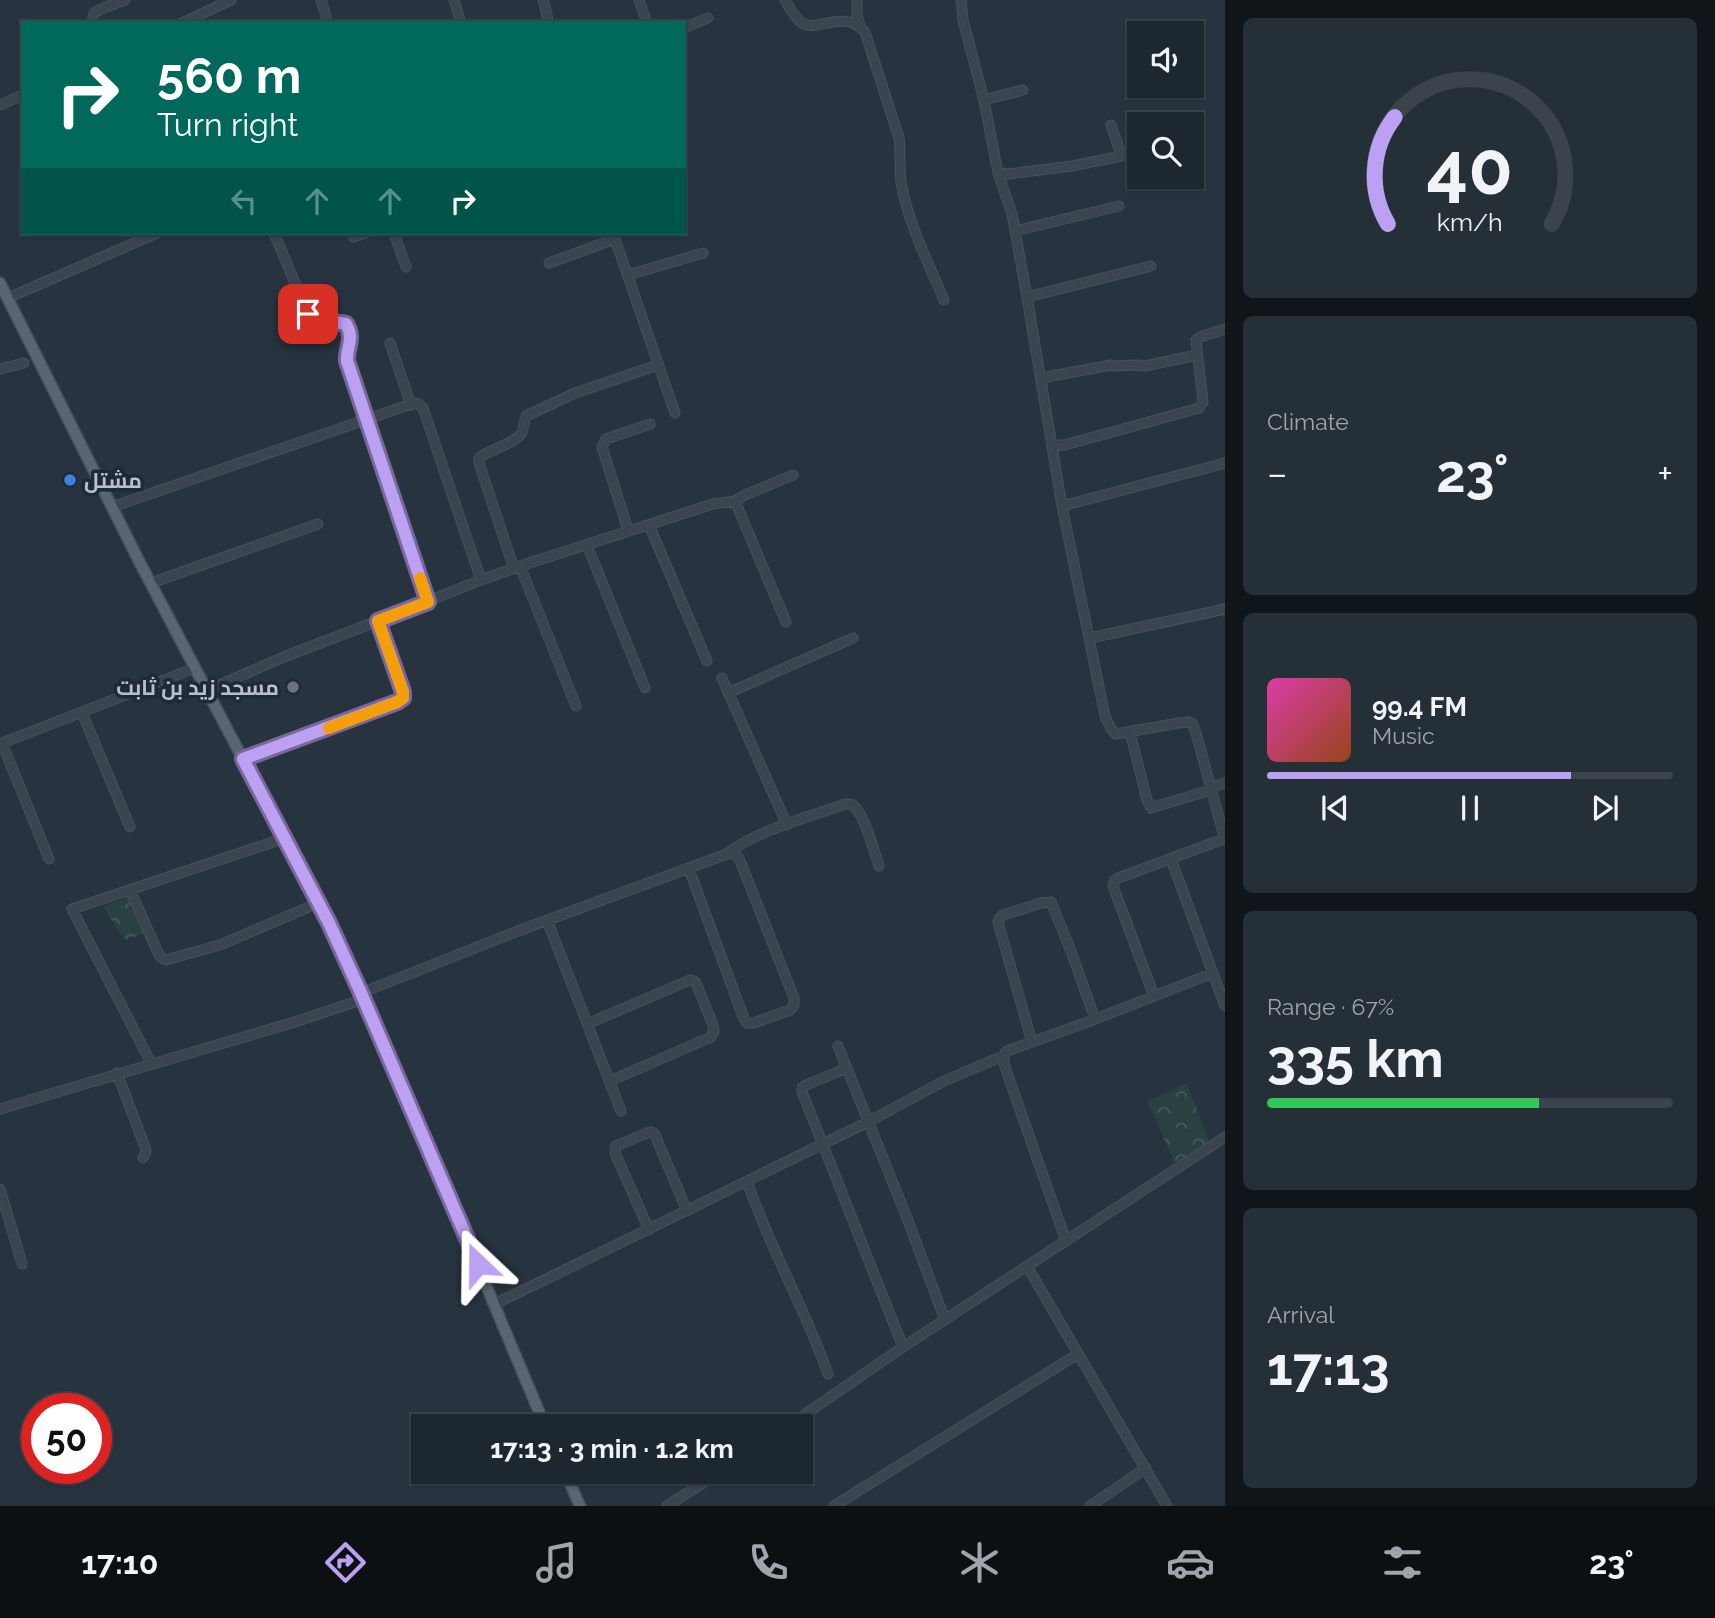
<!DOCTYPE html>
<html lang="en">
<head>
<meta charset="utf-8">
<style>
	:root { --surface:#1d2730; --page:#252f38; --text:#f1f3f6; --muted:#a0a5ab; --line:#3b444c; --accent:#bca0f2 }
	body { margin:0; font-family:Raleway,Cairo,sans-serif; background:var(--page); color:var(--text); height:100vh; display:flex; flex-direction:column; font-size:26px; white-space:nowrap }
	* { box-sizing:border-box; margin:0 }
	p { font-size:23px; color:var(--muted) }
	.icon { flex:none; width:38px; height:38px; fill:none; stroke:currentColor; stroke-width:2; stroke-linecap:round; stroke-linejoin:round }
	.map { position:relative; flex:1; overflow:hidden }
	.sheet { display:flex; flex-direction:column; gap:18px; padding:18px; background:#10151a; width:490px }
	.sheet>* { flex:none }
	.guide { position:absolute; left:21px; top:21px; width:665px; height:214px; border-radius:0px; box-shadow:0 2px 5px #0004,0 0 0 2px var(--line); background:#00695c; color:#fff; overflow:hidden }
	.fabs { position:absolute; left:1127px; top:21px; display:grid; gap:14px }
	.fabs a { display:grid; place-items:center; width:77px; height:77px; border-radius:0px; background:var(--surface); box-shadow:0 2px 5px #0004,0 0 0 2px var(--line); font-size:35px }
	.speed { position:absolute; left:21px; top:1393px; display:flex; gap:14px; font-size:35px; font-weight:700; text-align:center }
	.speed>* { display:grid; place-content:center; width:91px; height:91px; border-radius:50%; background:var(--surface); box-shadow:0 2px 5px #0004,0 0 0 2px var(--line); line-height:1 }
	.speed .limit { border:10px solid #d22; background:#fff; color:#111 }
	.pin { position:absolute; display:grid; place-items:center; width:60px; height:60px; color:#fff; margin:-30px; border-radius:14px; box-shadow:0 4px 10px #0006 }
	.me { position:absolute; width:77px; margin:-38px; rotate:337deg; stroke-linejoin:round; filter:drop-shadow(0 0 5px #0008) }
	.turn { display:flex; align-items:center; gap:24px; height:147px; padding:0 21px; font-size:32px }
	.turn .icon { width:91px; height:91px; stroke-width:2.5 }
	.turn b { display:block; font-size:49px; line-height:60px }
	.lanes { display:flex; align-items:center; height:66px; padding:0 21px; background:#0003; justify-content:center; gap:35px; direction:ltr }
	.lanes .off { opacity:.35 }
	.big { font-size:52px; font-weight:700; line-height:1.1 }
	.sheet .widget { flex:1; display:flex; flex-direction:column; justify-content:center; gap:10px; min-width:0; padding:0 24px; border-radius:10px; background:var(--page) }
	.sheet .dial { align-items:center; gap:0 }
	.dial svg { height:182px; overflow:visible; fill:none; stroke:var(--line); stroke-width:7; stroke-linecap:round; text-anchor:middle }
	.dial text { fill:var(--text); stroke:none }
	.song { display:flex; align-items:center; gap:21px }
	.cover { width:84px; height:84px; border-radius:10px; background:linear-gradient(135deg,hsl(320 70% 55%),hsl(20 70% 35%)) }
	.played { height:7px; border-radius:4px; background:linear-gradient(90deg,var(--accent) 75%,var(--line) 75%) }
	.keys { display:flex; justify-content:space-around; direction:ltr }
	.heat { display:flex; justify-content:space-between; align-items:center; font-size:38px; direction:ltr }
	.charge { height:10px; border-radius:5px; background:linear-gradient(90deg,#34c759 67%,var(--line) 0) }
	.trip { position:absolute; left:411px; top:1414px; width:402px; height:70px; border-radius:0px; background:var(--surface); box-shadow:0 2px 5px #0004,0 0 0 2px var(--line); font-weight:700; line-height:70px; text-align:center }
	.menu { display:flex; height:112px; justify-content:space-around; align-items:center; background:#0c1013; color:var(--muted) }
	.menu .icon { width:49px; height:49px }
	.menu .selected { color:var(--accent) }
	.menu b { font-size:32px; color:var(--text) }
	main { display:flex; flex:1; min-height:0 }
	.map>svg:first-child { display:block }
	.forest { fill:url(#forest-crowns) }
	.lines { fill:none; stroke-linecap:round; stroke-linejoin:round }
	.minor-casing { stroke:#47515d; stroke-width:11 }
	.major-casing { stroke:#47515d; stroke-width:13 }
	.minor { stroke:#3b4550; stroke-width:9 }
	.major { stroke:#596570; stroke-width:10 }
	.route-casing { stroke:#7a689d; stroke-width:18 }
	.route { stroke:#bca0f2; stroke-width:12 }
	.slow { stroke:#f59e0b; stroke-width:12 }
	.shop-dot { fill:#3f7fe0; stroke:#1f2a36; stroke-width:2.5 }
	.worship-dot { fill:#6b7280; stroke:#1f2a36; stroke-width:2.5 }
	.labels { text-anchor:middle; dominant-baseline:central; stroke-width:7; stroke-linejoin:round; paint-order:stroke }
	.poi-label { font-size:21px; font-weight:bold; fill:#b7c0cb; stroke:#1f2a36; text-anchor:start }
</style>
</head>
<body>
<main>
<div class="map">
<svg width="1225" height="1506" viewBox="0 0 1225 1506">
	<defs>
		<pattern id="forest-crowns" width="20" height="18" patternUnits="userSpaceOnUse" patternTransform="scale(1.75)"><rect width="20" height="18" fill="#294141"/><path d="M2 6a3 3 0 1 1 6 0M12 15a3 3 0 1 1 6 0" fill="none" stroke="#465b5b"/></pattern>
	</defs>
	<rect width="100%" height="100%" fill="#273440"/>
	<path class="forest" d="M128,897L144,934L124,940L103,906Z
		M1187,1083L1210,1143L1175,1164L1147,1101Z"/>
	<g class="lines">
		<g class="minor-casing">
			<path id="minor" d="M321,0L328,23
				M454,0L461,23
				M543,0L549,23
				M639,0L647,23
				M785,0C789,7 795,18 802,23C818,33 844,8 865,32L899,138C901,153 899,167 901,182C908,223 928,262 944,300
				M857,0V14L860,26
				M961,0L963,20L984,100L998,173L1012,214L1027,297L1062,506L1105,716L1111,729L1116,734L1179,723L1189,722L1192,723L1196,733L1225,840
				M92,23L94,13L101,9L125,0
				M182,23L231,0
				M684,28L708,18
				M984,100L1023,90
				M0,105L23,95
				M1117,157L1139,151
				M998,173L1008,174L1072,166L1117,157L1120,155V151L1111,125
				M1015,231L1119,206
				M274,233L308,314C317,326 333,319 346,324C355,340 346,346 347,361L428,602
				M394,233L406,267
				M613,233L675,413
				M353,237L366,233
				M549,263L615,239
				M628,275L703,253
				M1027,297L1151,266
				M8,298L157,233
				M390,343L411,405
				M0,369L24,363
				M1041,378L1111,365L1113,366L1138,365L1145,366L1197,355
				M1053,445H1065L1199,408L1203,402L1196,340L1200,337L1225,329
				M735,501L745,495L793,475
				M1062,506L1225,463
				M112,507L414,403L419,404L423,408L481,580
				M649,525L707,661
				M628,530L602,447L606,439L650,424
				M587,545L645,688
				M520,566L576,706
				M514,569L479,463V458C490,449 516,444 522,432C524,427 524,421 526,416L575,393L658,365
				M151,583L318,524
				M1090,638L1225,609
				M722,678L787,825
				M206,691L286,656L378,621L481,580L520,566L713,504L735,501L786,622
				M728,693L853,638
				M82,713L130,827
				M1130,732L1147,800L1151,808L1211,790
				M2,743L49,859
				M0,744L195,668
				M243,759L397,702L403,698V692L378,621
				M1211,788L1225,783
				M727,854C759,829 807,818 845,804C850,804 851,803 855,807C865,817 874,851 879,866
				M1171,859L1225,1006
				M130,890L160,957L166,960L220,945L318,903
				M547,920L621,1111
				M361,993L518,931L727,854H734L739,858L794,998V1005L790,1010L754,1023H747L744,1019L689,869
				M1154,996L1113,886L1114,881L1118,878L1224,839
				M587,1024L690,980L694,981L696,983L713,1025L714,1031L711,1037L610,1081
				M1032,1042L998,922L999,919L1003,915L1041,903L1051,902L1071,951L1095,1019
				M838,1046L907,1218L945,1320
				M1003,1056L1005,1067L1066,1241
				M151,1063L72,909L285,838
				M847,1068L806,1085L802,1088V1092L903,1347
				M117,1073L145,1147L146,1151L143,1158
				M0,1109L295,1022L364,999
				M747,1181C769,1247 805,1308 828,1374
				M0,1189L22,1264
				M649,1230L615,1153L616,1146L647,1133L652,1132L655,1135L687,1211
				M1027,1266L1167,1506
				M495,1304L868,1122L944,1081L1003,1056L1007,1051L1093,1020L1213,973
				M788,1426L903,1347L1225,1137
				M667,1506L720,1472
				M834,1506L1078,1354
				M1090,1506L1146,1468"/>
		</g>
		<g class="major-casing">
			<path id="major" d="M0,283L141,565L329,923L361,993L431,1154L545,1426
				M565,1472L580,1506"/>
		</g>
		<use href="#minor" class="minor"/>
		<use href="#major" class="major"/>
	</g>
	<g class="lines">
		<g class="route-casing">
			<path id="route" d="M308,314C317,326 332,320 346,324C355,340 346,346 347,361L428,602L378,621L403,692V698L397,702L243,759L329,923L361,993L478,1264"/>
		</g>
		<use href="#route" class="route"/>
		<path class="slow" d="M329,728L397,702L403,698V692L378,621L428,602L420,578"/>
	</g>
	<circle class="shop-dot" cx="70" cy="480" r="7"/>
	<circle class="worship-dot" cx="293" cy="687" r="7"/>
	<g class="labels">
		<g class="poi-label">
			<text x="84" y="480">مشتل</text>
			<text x="279" y="687" text-anchor="end">مسجد زيد بن ثابت</text>
		</g>
	</g>
</svg>
<div class="fabs">
<a><svg class="icon" aria-label="sound" viewBox="0 0 24 24"><path d="M4 9h4l5-4v14l-5-4H4zM17 9q2 3 0 6"/></svg></a>
<a><svg class="icon" aria-label="search" viewBox="0 0 24 24"><circle cx="10" cy="10" r="6"/><path d="M15 15l6 6"/></svg></a>
</div>
<div class="speed"><div class="limit">50</div></div>
<div class="pin" style="left:308px;top:314px;background:#d93025"><svg class="icon" aria-label="arrive" viewBox="0 0 24 24"><path d="M6 21V4h12l-3 4 3 4H6"/></svg></div>
<svg class="me" style="left:478px;top:1264px" viewBox="-20 -20 40 40"><path d="M0-17L14 15 0 8-14 15z" fill="#bca0f2" stroke="#fff" stroke-width="4"/></svg>
<div class="trip">17:13 · 3 min · 1.2 km</div>
<div class="guide">
<div class="turn"><svg class="icon" aria-label="right" viewBox="0 0 24 24"><path d="M7 20v-9h11M14 6l5 5-5 5"/></svg><div><b>560 m</b>Turn right</div></div>
<div class="lanes"><svg class="icon off" aria-label="left" viewBox="0 0 24 24"><path d="M17 20v-9H6M10 6l-5 5 5 5"/></svg><svg class="icon off" aria-label="ahead" viewBox="0 0 24 24"><path d="M12 20V5M6 11l6-6 6 6"/></svg><svg class="icon off" aria-label="ahead" viewBox="0 0 24 24"><path d="M12 20V5M6 11l6-6 6 6"/></svg><svg class="icon" aria-label="right" viewBox="0 0 24 24"><path d="M7 20v-9h11M14 6l5 5-5 5"/></svg></div>
</div>
</div>
<section class="sheet">
<div class="widget dial"><svg viewBox="0 0 100 80">
<path d="M14 69A42 42 0 1 1 86 69"/>
<path d="M14 69A42 42 0 0 1 17 22" stroke="#bca0f2"/>
<text x="50" y="56" font-size="32" font-weight="700">40</text>
<text x="50" y="72" font-size="11">km/h</text>
</svg></div>
<div class="widget"><p>Climate</p>
<div class="heat"><a>−</a><b class="big">23°</b><a>+</a></div>
</div>
<div class="widget">
<div class="song"><i class="cover"></i><div><b>99.4 FM</b><p>Music</p></div></div>
<div class="played"></div>
<div class="keys"><svg class="icon" aria-label="previous" viewBox="0 0 24 24"><path d="M18 5L8 12l10 7zM5 5v14"/></svg><svg class="icon" aria-label="pause" viewBox="0 0 24 24"><path d="M8 5v14M16 5v14"/></svg><svg class="icon" aria-label="next" viewBox="0 0 24 24"><path d="M6 5l10 7-10 7zM19 5v14"/></svg></div>
</div>
<div class="widget"><p>Range · 67%</p><b class="big">335 km</b><div class="charge"></div></div>
<div class="widget"><p>Arrival</p><b class="big">17:13</b></div>
</section>
</main>
<nav class="menu">
<b>17:10</b>
<svg class="icon selected" aria-label="directions" viewBox="0 0 24 24"><path d="M12 3l9 9-9 9-9-9zM9 14v-3h6M13 9l2 2-2 2"/></svg>
<svg class="icon" aria-label="music" viewBox="0 0 24 24"><path d="M9 18V5l10-2v13"/><circle cx="6" cy="18" r="3"/><circle cx="16" cy="16" r="3"/></svg>
<svg class="icon" aria-label="phone" viewBox="0 0 24 24"><path d="M5 4h4l2 5-3 2q2 4 5 5l2-3 5 2v4C11 20 4 13 5 4z"/></svg>
<svg class="icon" aria-label="climate" viewBox="0 0 24 24"><path d="M12 3v18M4 7l16 10M4 17L20 7"/></svg>
<svg class="icon" aria-label="car" viewBox="0 0 24 24"><path d="M5 17H2v-5l4-1 3-4h7l3 4 3 1v5h-3M9 17h6M6 11h13"/><circle cx="7" cy="17" r="2"/><circle cx="17" cy="17" r="2"/></svg>
<svg class="icon" aria-label="filters" viewBox="0 0 24 24"><path d="M4 7h16M4 17h16"/><circle cx="9" cy="7" r="2"/><circle cx="15" cy="17" r="2"/></svg>
<b>23°</b>
</nav>
</body>
</html>
